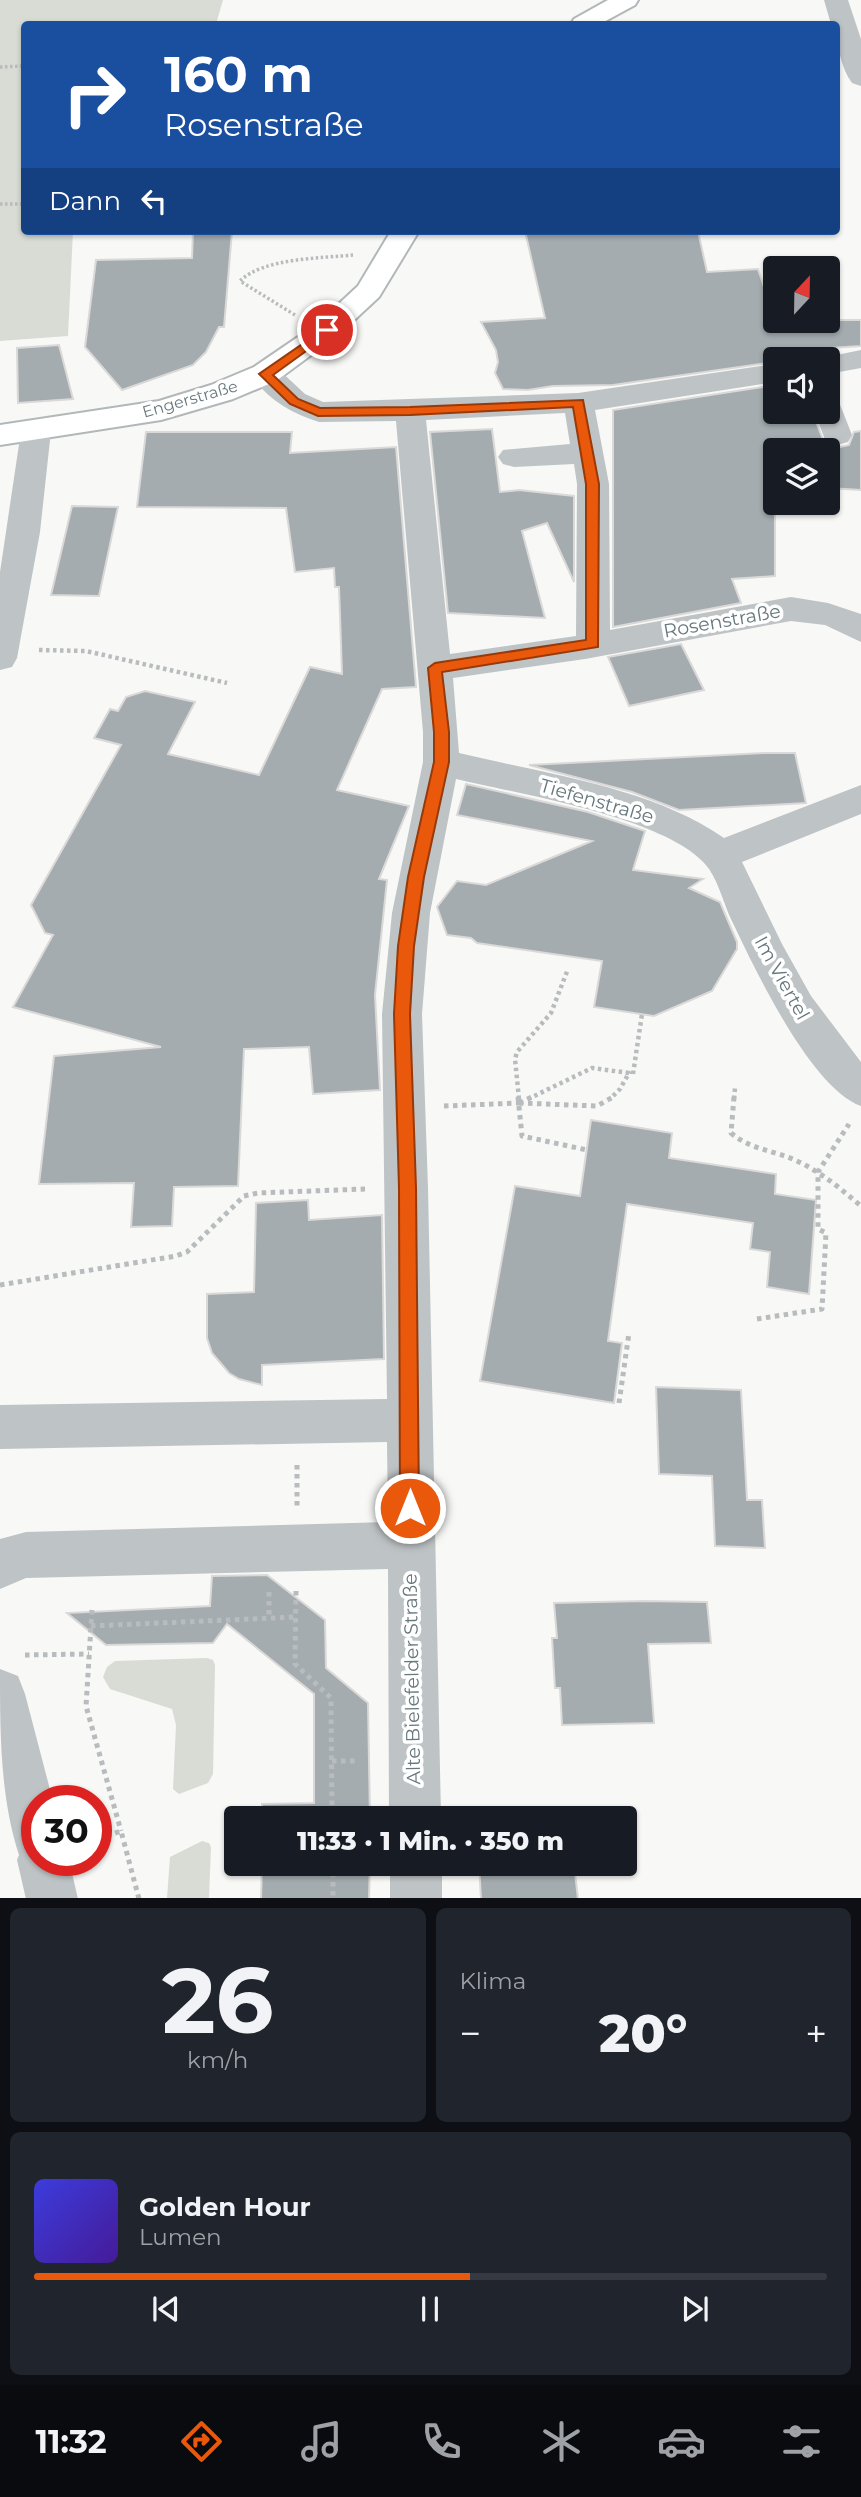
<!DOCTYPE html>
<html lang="de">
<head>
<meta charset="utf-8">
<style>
	:root { --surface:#171b24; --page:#20242c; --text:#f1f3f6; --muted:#9ea1a6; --line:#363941; --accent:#ea580c }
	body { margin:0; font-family:Montserrat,sans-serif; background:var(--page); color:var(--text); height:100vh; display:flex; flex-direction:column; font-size:26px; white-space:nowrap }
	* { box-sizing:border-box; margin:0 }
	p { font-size:23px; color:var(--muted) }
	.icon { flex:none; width:38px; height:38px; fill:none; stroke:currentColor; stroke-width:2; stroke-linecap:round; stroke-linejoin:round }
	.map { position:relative; height:1898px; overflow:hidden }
	.side { display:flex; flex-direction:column; gap:10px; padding:10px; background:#0d0f14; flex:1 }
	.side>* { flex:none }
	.hud { position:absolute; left:21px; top:21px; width:819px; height:214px; border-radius:7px; box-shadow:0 2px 5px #0004; background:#1a4fa0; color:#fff; overflow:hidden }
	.needle { width:46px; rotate:22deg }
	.fabs { position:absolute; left:763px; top:256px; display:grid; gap:14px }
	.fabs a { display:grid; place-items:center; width:77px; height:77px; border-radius:7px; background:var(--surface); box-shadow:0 2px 5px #0004; font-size:35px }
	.speed { position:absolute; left:21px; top:1785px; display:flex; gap:14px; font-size:35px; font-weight:700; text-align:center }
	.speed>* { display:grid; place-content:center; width:91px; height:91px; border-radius:50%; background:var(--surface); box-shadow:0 2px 5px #0004; line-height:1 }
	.speed .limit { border:10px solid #d22; background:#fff; color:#111 }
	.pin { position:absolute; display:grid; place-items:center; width:60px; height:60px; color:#fff; margin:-30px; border:4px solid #fff; border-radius:50%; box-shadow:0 2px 7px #0007 }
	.me { position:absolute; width:77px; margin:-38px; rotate:0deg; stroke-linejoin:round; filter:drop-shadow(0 0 5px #0008) }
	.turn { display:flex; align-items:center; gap:24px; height:147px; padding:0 28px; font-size:32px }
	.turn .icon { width:91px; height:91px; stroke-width:2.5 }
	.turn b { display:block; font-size:49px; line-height:60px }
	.then { display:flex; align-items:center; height:66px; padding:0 28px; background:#0003; gap:14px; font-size:26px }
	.big { font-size:52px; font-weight:800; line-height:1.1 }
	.side .widget { flex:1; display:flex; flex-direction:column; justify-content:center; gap:10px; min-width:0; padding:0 24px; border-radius:10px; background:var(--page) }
	.side .dial { align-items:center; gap:0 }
	.dial b { font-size:91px; line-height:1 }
	.song { display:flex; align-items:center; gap:21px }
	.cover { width:84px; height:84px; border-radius:10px; background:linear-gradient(135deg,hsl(240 70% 55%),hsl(260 70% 35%)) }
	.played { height:7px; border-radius:4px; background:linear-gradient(90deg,var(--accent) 55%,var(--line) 55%) }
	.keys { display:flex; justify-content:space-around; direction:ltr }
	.heat { display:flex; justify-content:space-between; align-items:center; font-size:38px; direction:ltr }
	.side .tiles { flex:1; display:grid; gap:10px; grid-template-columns:1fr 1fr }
	.widget:last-child { grid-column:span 2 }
	.trip { position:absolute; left:224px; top:1806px; width:413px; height:70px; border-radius:7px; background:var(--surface); box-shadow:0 2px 5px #0004; font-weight:800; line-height:70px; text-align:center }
	.menu { display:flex; height:112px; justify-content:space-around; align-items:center; background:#090b0e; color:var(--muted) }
	.menu .icon { width:49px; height:49px }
	.menu .active { color:var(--accent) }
	.menu b { font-size:32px; color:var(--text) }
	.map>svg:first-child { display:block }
	.green { fill:#d9dcd5 }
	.building { fill:#a4acb0; stroke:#dad9d8; stroke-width:2 }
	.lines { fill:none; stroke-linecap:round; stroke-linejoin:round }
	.major-casing { stroke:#b2b7b9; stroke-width:4 }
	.path-far2 { stroke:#b8bcbe; stroke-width:3.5; stroke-dasharray:2.5 2.5; stroke-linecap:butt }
	.path-far1 { stroke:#b8bcbe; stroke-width:4.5; stroke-dasharray:3.5 3.5; stroke-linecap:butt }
	.path { stroke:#b8bcbe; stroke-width:5; stroke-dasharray:4.5 4.5; stroke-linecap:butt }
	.minor { fill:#bec3c5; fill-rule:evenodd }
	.major { fill:#fff; fill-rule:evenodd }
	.route { fill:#ea580c; stroke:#983908; stroke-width:2 }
	.labels { text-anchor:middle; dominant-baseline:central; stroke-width:7; stroke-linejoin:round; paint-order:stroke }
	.far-street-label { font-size:16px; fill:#66777d; stroke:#fff }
	.street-label { font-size:19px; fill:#66777d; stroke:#fff }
</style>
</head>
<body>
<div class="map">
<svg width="861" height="1899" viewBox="0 0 861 1899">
	<rect width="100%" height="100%" fill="#f8f8f6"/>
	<path class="green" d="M0,0H223L216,24H24V231H73L68,336L0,341Z
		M207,1658L213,1660L215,1665L213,1774L208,1783L179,1794L173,1789L176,1725L172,1709L110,1689L103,1677L107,1667L115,1661Z
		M202,1841L209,1843L211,1847L209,1898H167L170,1857Z"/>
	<path class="building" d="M193,231H232L224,327H219L206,352L193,365L122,390L85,347L96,260L192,258Z
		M525,231H698L707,272L758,269L775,320H861V346L786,351L789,359H775V362L613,385L553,386L528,390L503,389L495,373L498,362L496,350L481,322L545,318Z
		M59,345L73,399L18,403L17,348Z
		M775,385V411H812L825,445L836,448L849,445L854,432L861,431V490L828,488V450H775V490H767L775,514V576L732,579L741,603L613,627V410Z
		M492,429L500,492L519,490L574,496V582L547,523L522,531L545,618L448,613L430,432Z
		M146,432H292L290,453L396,447L416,687L382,689L337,790L409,806L379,879L387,880L375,995L380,1090L313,1094L309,1047L244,1049L238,1186L174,1187L172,1226L131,1227L134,1183L39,1184L54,1056L161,1047L13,1007L53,935L45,933L31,905L121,745L94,738L110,709L118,711L126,697L145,691L195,702L168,754L259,775L310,667L342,674L339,587H335L334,568L295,572L286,508L137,507Z
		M72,506L118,507L99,596L51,595Z
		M681,644L704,690L629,706L608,657Z
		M765,753H795L806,803L679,810L632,792L529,765Z
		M466,784L588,812L645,831L633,870L703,879L689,888L720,902L737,942V949L712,991L654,1016L594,1007L602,961L477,943L471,938L447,935L437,907L457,881L486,885L592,841L457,815Z
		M591,1120L672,1133L669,1158L776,1174L775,1194L816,1200L809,1294L767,1287L770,1252L750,1249L753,1223L627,1204L608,1341L622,1343L614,1403L480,1381L515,1186L580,1196Z
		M308,1200L309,1220L382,1215L384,1359L262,1365V1385L239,1379L229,1373L212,1353L207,1338V1294L254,1292L256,1203Z
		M656,1387L741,1390L747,1500H762L765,1548L715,1546L712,1476L659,1474Z
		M267,1575L325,1620L326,1668L368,1703L370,1818H262V1804L314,1803V1694L227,1624L213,1643L106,1645L67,1613L210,1606L212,1576Z
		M643,1601L707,1602L711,1643L648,1644L654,1723L562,1725L560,1688H555L552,1638H557L554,1603Z
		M262,1864H370L369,1899H261Z
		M479,1864H574L578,1899H481Z"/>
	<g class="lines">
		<g class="major-casing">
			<path id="major" d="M608,0H638L635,5L600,24H571L574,19Z
				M391,231H419L379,297L337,336L276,381L233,399L161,420L0,445V425L159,401L211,385L254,367L317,324L358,286Z"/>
		</g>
		<path class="path-far2" d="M0,67L24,66
			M0,204H24
			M295,315L240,281C263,258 322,258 354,255"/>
		<path class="path-far1" d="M39,650L86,651L227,683
			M633,1074L642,1014
			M519,1099L515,1059L517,1052L551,1013L568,969
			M528,1099L592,1068L629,1073L620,1089L610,1099
			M734,1099L735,1088"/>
		<path class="path" d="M518,1097L522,1136L587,1150
			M734,1097L731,1133C751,1150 774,1150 797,1161C821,1172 841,1189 861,1206
			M519,1103L597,1106L613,1097
			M519,1103L532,1097
			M444,1106L519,1103
			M0,1285L176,1256L187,1252L244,1196L258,1193L365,1189
			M757,1319L822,1309L826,1233L818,1229V1172L849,1124
			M619,1403L629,1333
			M297,1465V1506
			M296,1591L295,1664L331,1698L332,1818
			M269,1592V1617
			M92,1610L86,1706L121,1831
			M91,1626L296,1617
			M25,1655L89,1654
			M332,1761H358
			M98,1839L121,1831L139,1899
			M333,1864V1899"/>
		<path class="minor" d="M824,0H848L861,39V86L852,83C841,68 836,43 836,24H831Z
			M861,350V368L828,374V359H817Z
			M775,364V382L595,410L609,484L610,630L791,597L828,603L861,614V642L825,625L791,621L585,659L453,678L459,753C546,774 651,787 724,838L861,785V814L742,862L782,944L811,996L861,1062V1106C810,1088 753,965 730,917C723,901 717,877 705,864C663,817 519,794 456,779L430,913L422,1014L428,1188L441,1818H389L388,1569L26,1578L0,1589V1539L26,1532L388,1522L387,1442L0,1449V1405L387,1399L382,1014L392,913L423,762V732L396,421L319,422C291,414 266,398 250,374L254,367L265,365L276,367L305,394L323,402L578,393ZM565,413L570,444L503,450L498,457L503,464L514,467L574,464L577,484L576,636L450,654L426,420Z
			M828,399L839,402L852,435L848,442L837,445L826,442L814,411H828Z
			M36,421L47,424L51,431L40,532L17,658L12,667L0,670V572L21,431L25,424Z
			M0,1669L18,1676L25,1694L53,1801H37V1860H69L78,1899H26L17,1860L19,1855C0,1797 0,1732 0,1669Z
			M390,1864H442V1899H390Z"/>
		<use href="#major" class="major"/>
	</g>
	<path class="route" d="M327,327L333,330L331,333L273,375L298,399L320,408L410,407L583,400L599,484L598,647L442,672L449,732V762L424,877L414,946L410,1014L416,1188L419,1508L416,1514L410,1517L403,1514L400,1508L399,1188L394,1014L398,946L408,877L434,762V732L428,668L435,663L586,640V484L573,407L410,415L318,416L290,404L259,374Z"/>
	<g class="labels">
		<g class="far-street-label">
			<text transform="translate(190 399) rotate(-16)">Engerstraße</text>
		</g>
		<g class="street-label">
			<text transform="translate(722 621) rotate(-10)">Rosenstraße</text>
			<text transform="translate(597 801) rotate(16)">Tiefenstraße</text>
			<text transform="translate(782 978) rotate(61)">Im Viertel</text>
			<text transform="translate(412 1679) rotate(-91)">Alte Bielefelder Straße</text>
		</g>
	</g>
</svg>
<div class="fabs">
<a><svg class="needle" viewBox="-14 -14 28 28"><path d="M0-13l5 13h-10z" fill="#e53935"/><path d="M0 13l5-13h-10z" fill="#9ea1a6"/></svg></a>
<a><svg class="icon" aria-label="sound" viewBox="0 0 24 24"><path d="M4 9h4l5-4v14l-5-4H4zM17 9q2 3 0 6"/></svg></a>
<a><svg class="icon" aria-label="layers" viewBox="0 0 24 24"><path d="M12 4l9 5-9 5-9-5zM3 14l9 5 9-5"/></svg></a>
</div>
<div class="speed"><div class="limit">30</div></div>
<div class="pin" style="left:327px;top:330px;background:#d93025"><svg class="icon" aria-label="arrive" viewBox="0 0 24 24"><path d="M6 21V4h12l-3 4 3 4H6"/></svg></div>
<svg class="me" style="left:410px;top:1508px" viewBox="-20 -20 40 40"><circle r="17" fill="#ea580c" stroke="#fff" stroke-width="3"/><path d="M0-11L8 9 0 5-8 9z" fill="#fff"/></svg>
<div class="trip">11:33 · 1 Min. · 350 m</div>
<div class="hud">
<div class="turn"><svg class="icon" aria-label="right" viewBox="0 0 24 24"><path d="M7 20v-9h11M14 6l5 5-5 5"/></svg><div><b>160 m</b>Rosenstraße</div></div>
<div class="then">Dann<svg class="icon" aria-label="left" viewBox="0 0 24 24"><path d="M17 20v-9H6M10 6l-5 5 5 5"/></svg></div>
</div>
</div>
<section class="side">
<div class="tiles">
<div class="widget dial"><b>26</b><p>km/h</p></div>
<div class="widget"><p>Klima</p>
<div class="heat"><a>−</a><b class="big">20°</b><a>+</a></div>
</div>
<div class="widget">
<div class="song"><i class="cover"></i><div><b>Golden Hour</b><p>Lumen</p></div></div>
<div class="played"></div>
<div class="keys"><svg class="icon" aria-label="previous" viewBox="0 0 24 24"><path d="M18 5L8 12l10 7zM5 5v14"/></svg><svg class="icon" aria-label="pause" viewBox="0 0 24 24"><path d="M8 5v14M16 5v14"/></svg><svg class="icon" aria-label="next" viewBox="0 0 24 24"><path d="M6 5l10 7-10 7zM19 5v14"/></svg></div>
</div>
</div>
</section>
<nav class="menu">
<b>11:32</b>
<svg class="icon active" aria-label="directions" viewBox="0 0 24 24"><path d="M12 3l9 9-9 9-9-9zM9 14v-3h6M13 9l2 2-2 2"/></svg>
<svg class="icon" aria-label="music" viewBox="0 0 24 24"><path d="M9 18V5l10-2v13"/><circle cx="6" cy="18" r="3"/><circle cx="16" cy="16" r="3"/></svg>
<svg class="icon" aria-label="phone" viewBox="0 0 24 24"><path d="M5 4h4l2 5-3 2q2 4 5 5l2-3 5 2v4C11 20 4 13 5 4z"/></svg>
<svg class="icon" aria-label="climate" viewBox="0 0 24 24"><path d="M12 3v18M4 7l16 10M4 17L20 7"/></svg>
<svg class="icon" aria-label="car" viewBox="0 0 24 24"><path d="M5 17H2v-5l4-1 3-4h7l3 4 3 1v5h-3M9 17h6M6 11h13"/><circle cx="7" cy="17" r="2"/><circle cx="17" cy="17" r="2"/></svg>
<svg class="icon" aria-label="filters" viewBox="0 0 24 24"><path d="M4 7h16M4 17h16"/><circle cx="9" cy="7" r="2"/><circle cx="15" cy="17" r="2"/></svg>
</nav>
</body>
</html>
